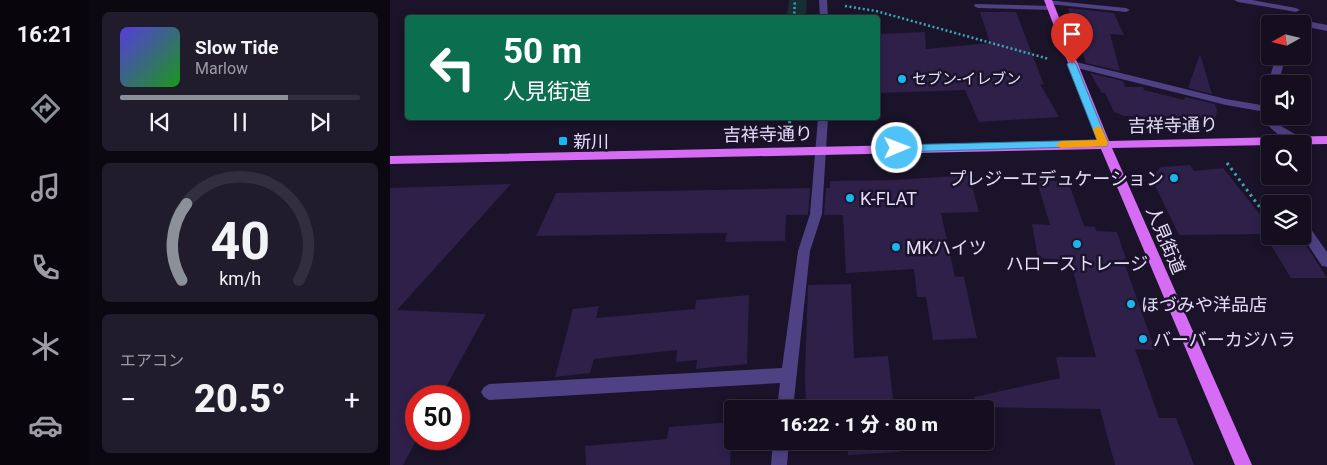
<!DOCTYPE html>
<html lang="ja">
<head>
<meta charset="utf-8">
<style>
	:root { --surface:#140e1f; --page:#211c2c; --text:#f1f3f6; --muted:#9d9ca4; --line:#332e3d; --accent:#8c9099 }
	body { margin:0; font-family:Roboto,"Noto Sans JP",sans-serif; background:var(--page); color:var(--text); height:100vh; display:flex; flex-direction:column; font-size:19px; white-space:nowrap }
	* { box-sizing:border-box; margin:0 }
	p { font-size:16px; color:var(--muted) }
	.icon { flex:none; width:28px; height:28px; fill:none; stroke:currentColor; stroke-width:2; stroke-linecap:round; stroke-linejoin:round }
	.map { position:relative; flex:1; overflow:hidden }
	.drawer { display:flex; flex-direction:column; gap:12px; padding:12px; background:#0b0811; width:300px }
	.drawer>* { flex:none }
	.banner { position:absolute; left:15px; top:15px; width:475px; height:105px; border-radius:5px; box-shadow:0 2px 8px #0003,0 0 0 1px var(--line); background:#0b6e4f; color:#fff; overflow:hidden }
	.needle { width:32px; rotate:262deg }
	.fabs { position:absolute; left:871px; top:15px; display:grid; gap:10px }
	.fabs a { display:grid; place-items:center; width:50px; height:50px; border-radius:5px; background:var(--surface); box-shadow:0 2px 8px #0003,0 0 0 1px var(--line); font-size:25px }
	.speed { position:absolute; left:15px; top:385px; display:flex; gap:10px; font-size:25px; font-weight:700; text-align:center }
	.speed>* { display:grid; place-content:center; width:65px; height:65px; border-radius:50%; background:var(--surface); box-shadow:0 2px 8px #0003,0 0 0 1px var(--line); line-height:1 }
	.speed .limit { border:8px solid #d22; background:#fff; color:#111 }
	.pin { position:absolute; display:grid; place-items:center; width:42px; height:42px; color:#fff; margin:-51px -21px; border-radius:50% 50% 50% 0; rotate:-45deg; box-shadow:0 0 5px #0007 }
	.pin .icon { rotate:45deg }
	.me { position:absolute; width:55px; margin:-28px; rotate:89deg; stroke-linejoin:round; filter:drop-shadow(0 0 4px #0008) }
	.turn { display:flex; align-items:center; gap:18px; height:105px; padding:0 15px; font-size:22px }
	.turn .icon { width:65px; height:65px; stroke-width:2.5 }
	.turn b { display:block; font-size:35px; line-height:42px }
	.big { font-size:38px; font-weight:800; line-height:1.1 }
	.drawer .card { flex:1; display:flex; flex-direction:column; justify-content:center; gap:8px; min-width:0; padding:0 18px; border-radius:8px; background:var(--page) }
	.drawer .dial { align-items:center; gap:0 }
	.dial svg { height:130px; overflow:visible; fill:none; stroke:var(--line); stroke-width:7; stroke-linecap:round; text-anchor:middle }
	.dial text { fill:var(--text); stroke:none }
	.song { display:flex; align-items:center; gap:15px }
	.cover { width:60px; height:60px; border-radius:8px; background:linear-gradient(135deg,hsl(250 70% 55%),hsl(120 70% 35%)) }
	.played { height:5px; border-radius:2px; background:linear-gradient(90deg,var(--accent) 70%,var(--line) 70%) }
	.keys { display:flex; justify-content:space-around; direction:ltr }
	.heat { display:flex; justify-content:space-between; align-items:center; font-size:28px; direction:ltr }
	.trip { position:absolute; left:334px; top:400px; width:270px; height:50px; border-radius:5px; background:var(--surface); box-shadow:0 2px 8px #0003,0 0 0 1px var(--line); font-weight:800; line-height:50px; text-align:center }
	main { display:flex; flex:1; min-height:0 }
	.dock { display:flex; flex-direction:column; width:90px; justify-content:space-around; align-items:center; background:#08060c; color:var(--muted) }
	.dock .icon { width:35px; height:35px }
	.dock .selected { color:var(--accent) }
	.dock b { font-size:22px; color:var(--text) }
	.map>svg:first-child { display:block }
	.green { fill:#162f33 }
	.building { fill:#2e2049 }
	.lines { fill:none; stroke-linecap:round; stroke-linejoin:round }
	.path-far1 { stroke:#3aa8b4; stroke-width:2.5; stroke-dasharray:2 2.5; stroke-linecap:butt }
	.path { stroke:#3aa8b4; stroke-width:3; stroke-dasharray:2.5 4; stroke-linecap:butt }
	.minor { fill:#4e4184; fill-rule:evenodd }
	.major { fill:#d66cf4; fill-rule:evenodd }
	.route { fill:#4fc3f7; stroke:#337fa1 }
	.slow { fill:#f59e0b }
	.poi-dot { fill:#18b8ee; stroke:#1a1329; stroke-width:2 }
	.labels { text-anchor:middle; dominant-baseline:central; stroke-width:5; stroke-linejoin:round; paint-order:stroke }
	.far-poi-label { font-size:15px; fill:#e5ddfc; stroke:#1a1329; text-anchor:start }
	.street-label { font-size:18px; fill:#e5ddfc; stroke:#1a1329 }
	.poi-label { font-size:18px; fill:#e5ddfc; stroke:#1a1329; text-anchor:start }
</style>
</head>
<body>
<main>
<nav class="dock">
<b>16:21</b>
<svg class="icon selected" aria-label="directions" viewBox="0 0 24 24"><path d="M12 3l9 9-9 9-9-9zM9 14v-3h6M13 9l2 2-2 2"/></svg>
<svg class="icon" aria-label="music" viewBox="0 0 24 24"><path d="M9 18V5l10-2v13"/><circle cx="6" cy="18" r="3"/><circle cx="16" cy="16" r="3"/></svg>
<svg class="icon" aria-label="phone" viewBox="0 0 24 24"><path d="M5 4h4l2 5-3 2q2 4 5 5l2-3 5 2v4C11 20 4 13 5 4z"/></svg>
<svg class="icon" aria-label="climate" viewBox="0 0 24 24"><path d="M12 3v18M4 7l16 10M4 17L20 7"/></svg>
<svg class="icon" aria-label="car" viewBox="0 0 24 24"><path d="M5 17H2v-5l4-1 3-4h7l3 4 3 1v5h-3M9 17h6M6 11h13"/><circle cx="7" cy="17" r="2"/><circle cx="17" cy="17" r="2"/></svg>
</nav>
<section class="drawer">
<div class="card">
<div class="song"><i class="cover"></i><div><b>Slow Tide</b><p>Marlow</p></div></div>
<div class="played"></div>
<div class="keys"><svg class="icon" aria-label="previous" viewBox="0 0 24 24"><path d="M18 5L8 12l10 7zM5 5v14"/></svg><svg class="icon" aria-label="pause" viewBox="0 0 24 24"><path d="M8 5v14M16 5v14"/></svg><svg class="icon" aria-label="next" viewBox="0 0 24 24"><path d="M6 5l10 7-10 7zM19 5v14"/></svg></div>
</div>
<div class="card dial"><svg viewBox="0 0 100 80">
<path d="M14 69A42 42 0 1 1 86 69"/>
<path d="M14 69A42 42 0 0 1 17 22" stroke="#8c9099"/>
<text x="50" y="56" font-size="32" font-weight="700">40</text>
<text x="50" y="72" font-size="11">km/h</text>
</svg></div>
<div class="card"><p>エアコン</p>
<div class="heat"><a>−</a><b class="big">20.5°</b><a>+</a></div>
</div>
</section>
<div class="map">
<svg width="937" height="465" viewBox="0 0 937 465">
	<rect width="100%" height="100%" fill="#1a1329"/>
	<path class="green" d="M399,0H417L416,17H397Z"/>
	<path class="building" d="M678,8L724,13L734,35L720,34L730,71L696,63Z
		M590,12H626L654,85L650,84L669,117L589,122L575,90L488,93V34L535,32L536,49L600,43Z
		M810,54L822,94L798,88Z
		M700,73L733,81L735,87H753L754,90L794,100L795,97L825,104L827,111L825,119L805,118L786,125L788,118L734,116L724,112L715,93H712Z
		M800,165L804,171L833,168L880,227V234L789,235L761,177L771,167Z
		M579,175L589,212L551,213L565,277H574L587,338L543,340L536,297H527L524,269L456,273L453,215H434L436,188H440V181L505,180Z
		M647,181H678L694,226L705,227L706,231L727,232L736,259H733L765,350L745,349L769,418H786L804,465H725L710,409L586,407L584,397L670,378L666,357H706L680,260L648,258L642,224L660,225Z
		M121,184L7,310L96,314L51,396H26L27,439L13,465H0V188Z
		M420,188L418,215H396L395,241L335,242L337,233L146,236L166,193Z
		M879,242H914L937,278H901Z
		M461,284L464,358L498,356L504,409H456V406L416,409L415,374L418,285Z
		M359,295L357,364L306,369L307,360L286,362L287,350L204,359L200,373L165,377L183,309L209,306L206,318L305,309L306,300Z
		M342,422L340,465H196L195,446L277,439L279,427Z
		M457,441H509L510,452L458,455Z"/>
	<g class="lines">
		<path class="path-far1" d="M455,6L486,11L659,59
			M404,18L405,0"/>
		<path class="path" d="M399,130L400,118
			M837,163L880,221"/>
		<path class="minor" d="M429,0H437L438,18H430Z
			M656,0L736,8L740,10L736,12L659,4L655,2Z
			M844,0H862L906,8L910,10L906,12L848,2Z
			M585,4L662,6L666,8L662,10L588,8L584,6Z
			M902,18L937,25V31L912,26V24L899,23V19Z
			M886,56H896L888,84H880V86L878,84Z
			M682,61L836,99L871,105L875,93L880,90V116L891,126L915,140L914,143C899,146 873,126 870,111L836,105L679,66V62Z
			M428,118H438L432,214L420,251L403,409H387L390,383L99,400L94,397L91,392L94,387L99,384L392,368L408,251L420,214Z
			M912,224L918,225L937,252V267L932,266L912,236Z
			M383,441H399L397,465H381Z"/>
		<path class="major" d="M654,0H662L719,141L937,136V144L722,148L862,465H845L711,149L0,164V156L708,141Z"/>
	</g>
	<path class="route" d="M682,61L686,64L718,143L717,146L507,152L502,148L507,145L707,140L677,64Z"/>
	<path class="slow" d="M708,126L712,129L718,143L717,146L671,148L666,145L671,141L707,140L703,129Z"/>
	<g class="poi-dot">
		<circle cx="512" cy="79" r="5"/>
		<rect x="168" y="136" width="10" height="10" rx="2.5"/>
		<circle cx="784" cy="178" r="5"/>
		<circle cx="460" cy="198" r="5"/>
		<circle cx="687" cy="244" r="5"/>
		<circle cx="506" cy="247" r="5"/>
		<circle cx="741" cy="304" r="5"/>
		<circle cx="753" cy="339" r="5"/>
	</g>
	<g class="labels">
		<g class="far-poi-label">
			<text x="522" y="79">セブン-イレブン</text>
		</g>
		<g class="street-label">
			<text transform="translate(783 125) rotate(-1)">吉祥寺通り</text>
			<text transform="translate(378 134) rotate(-1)">吉祥寺通り</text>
			<text transform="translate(776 240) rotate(67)">人見街道</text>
		</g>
		<g class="poi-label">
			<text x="183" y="141">新川</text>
			<text x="774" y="178" text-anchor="end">プレジーエデュケーション</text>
			<text x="470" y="198">K-FLAT</text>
			<text x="516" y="247">MKハイツ</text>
			<text x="687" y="263" text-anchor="middle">ハローストレージ</text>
			<text x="751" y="304">ほづみや洋品店</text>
			<text x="763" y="339">バーバーカジハラ</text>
		</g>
	</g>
</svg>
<div class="fabs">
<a><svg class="needle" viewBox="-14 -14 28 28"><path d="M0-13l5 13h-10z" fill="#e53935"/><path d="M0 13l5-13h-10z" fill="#9d9ca4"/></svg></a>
<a><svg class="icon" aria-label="sound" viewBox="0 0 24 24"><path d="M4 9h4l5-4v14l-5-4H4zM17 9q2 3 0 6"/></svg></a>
<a><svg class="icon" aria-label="search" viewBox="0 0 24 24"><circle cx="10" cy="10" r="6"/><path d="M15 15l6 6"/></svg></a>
<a><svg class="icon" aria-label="layers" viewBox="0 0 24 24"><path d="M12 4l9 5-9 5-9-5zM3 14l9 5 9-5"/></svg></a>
</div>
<div class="speed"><div class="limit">50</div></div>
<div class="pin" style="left:682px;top:64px;background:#d93025"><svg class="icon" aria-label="arrive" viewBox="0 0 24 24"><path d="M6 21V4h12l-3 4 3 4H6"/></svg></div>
<svg class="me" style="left:507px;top:148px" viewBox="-20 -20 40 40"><circle r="17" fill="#4fc3f7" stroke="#fff" stroke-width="3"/><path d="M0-11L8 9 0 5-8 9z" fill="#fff"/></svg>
<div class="trip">16:22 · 1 分 · 80 m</div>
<div class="banner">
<div class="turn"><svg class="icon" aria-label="left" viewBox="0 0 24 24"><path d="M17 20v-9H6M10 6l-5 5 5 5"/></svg><div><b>50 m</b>人見街道</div></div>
</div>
</div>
</main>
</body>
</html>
